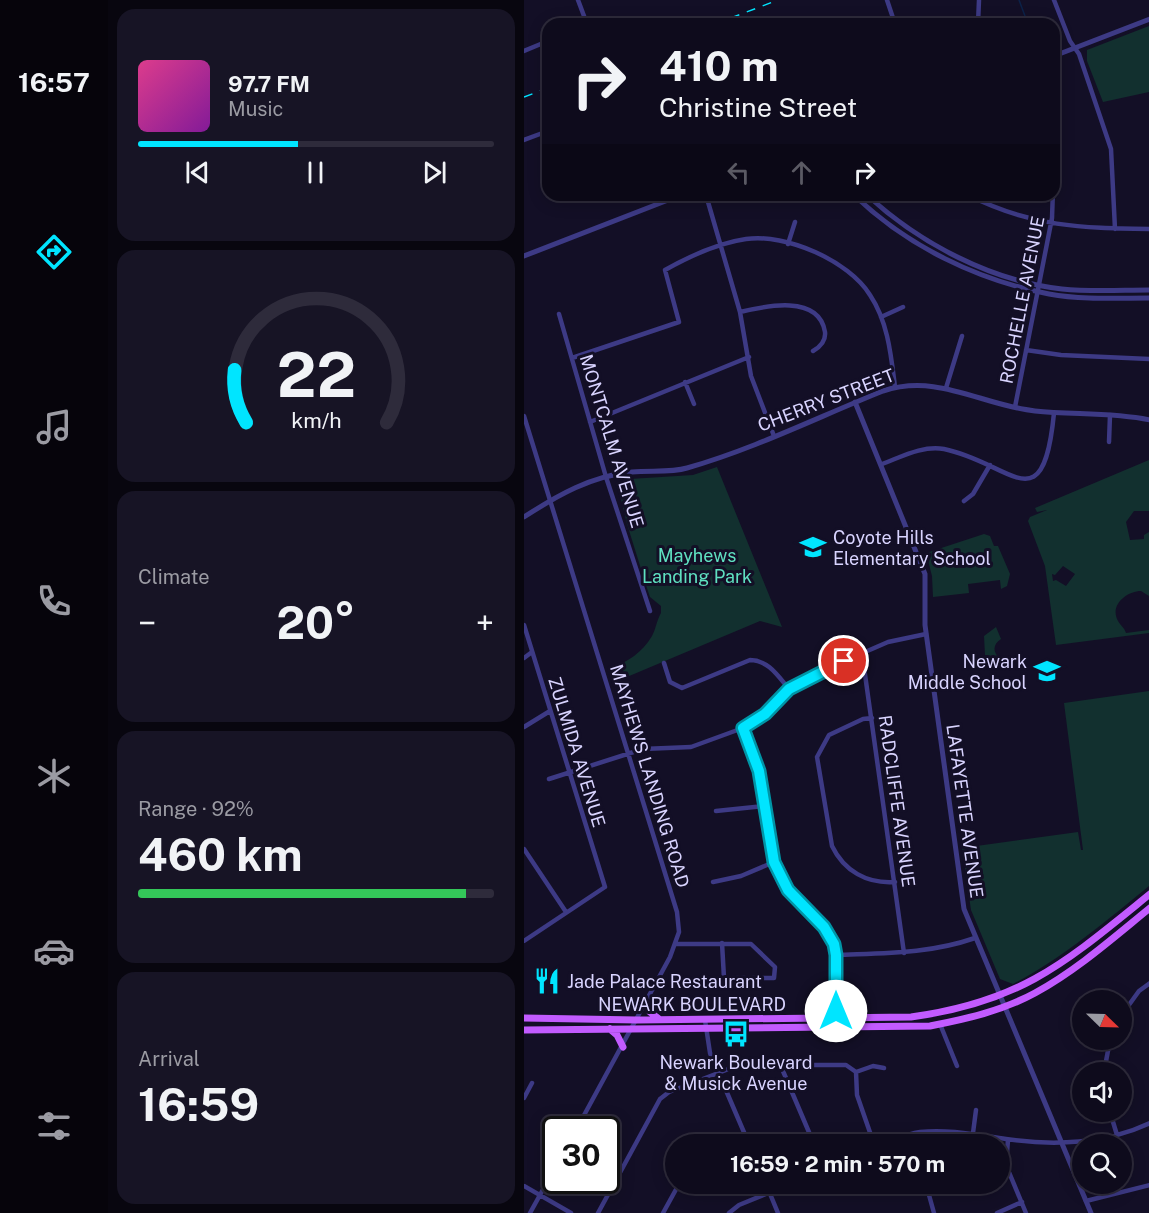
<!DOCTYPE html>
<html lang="en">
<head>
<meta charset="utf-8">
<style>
	:root { --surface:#0e0b1c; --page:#171425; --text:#f1f3f6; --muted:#9b9ba3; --line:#2e2b3b; --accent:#00e5ff }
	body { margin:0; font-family:"Public Sans",sans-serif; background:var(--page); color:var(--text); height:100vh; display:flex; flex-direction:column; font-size:22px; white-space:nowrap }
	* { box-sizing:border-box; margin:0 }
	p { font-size:20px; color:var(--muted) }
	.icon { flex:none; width:33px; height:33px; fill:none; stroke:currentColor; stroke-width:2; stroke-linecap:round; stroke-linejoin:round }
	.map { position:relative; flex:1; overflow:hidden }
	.details { display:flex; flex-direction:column; gap:9px; padding:9px; background:#08060f; width:416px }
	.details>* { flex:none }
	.guide { position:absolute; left:18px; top:18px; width:518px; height:183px; border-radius:18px; box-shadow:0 3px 15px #0003,0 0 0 2px var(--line); background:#0e0b1c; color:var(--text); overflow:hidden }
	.needle { width:39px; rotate:113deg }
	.controls { position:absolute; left:548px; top:990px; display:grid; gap:12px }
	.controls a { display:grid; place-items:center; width:60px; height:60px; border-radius:50%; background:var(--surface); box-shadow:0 3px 15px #0003,0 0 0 2px var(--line); font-size:30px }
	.speed { position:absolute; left:18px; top:1116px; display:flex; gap:12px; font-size:30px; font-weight:700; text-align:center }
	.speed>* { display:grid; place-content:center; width:78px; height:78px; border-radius:50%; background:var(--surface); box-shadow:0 3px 15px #0003,0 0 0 2px var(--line); line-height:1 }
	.speed .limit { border:3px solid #111; border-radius:9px; background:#fff; color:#111 }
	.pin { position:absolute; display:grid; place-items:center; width:51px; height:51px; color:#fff; margin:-26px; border:3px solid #fff; border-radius:50%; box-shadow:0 2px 6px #0007 }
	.me { position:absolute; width:66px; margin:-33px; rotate:0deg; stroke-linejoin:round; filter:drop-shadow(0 0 4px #0008) }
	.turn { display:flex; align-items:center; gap:21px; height:126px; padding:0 18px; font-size:27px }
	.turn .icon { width:78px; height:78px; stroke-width:2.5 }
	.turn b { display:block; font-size:42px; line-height:51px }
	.lanes { display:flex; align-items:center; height:57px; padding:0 18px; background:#0003; justify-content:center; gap:30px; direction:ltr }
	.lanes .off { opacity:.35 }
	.big { font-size:45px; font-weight:700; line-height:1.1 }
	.details .widget { flex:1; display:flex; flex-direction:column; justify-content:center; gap:9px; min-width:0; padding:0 21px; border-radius:18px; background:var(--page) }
	.details .dial { align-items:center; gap:0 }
	.dial svg { height:156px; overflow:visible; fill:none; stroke:var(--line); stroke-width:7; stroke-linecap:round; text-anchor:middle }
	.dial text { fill:var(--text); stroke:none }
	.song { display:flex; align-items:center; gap:18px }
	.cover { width:72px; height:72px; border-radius:9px; background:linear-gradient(135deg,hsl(330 70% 55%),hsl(290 70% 35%)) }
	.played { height:6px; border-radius:3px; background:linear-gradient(90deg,var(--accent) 45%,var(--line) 45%) }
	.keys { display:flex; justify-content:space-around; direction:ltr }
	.heat { display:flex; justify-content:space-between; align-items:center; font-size:33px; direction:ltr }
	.charge { height:9px; border-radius:4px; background:linear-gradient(90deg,#34c759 92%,var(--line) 0) }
	.trip { position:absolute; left:141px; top:1134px; width:345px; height:60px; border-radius:30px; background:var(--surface); box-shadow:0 3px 15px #0003,0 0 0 2px var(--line); font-weight:700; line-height:60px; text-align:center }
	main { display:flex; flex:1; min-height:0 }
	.dock { display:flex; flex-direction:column; width:108px; justify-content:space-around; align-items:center; background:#06040b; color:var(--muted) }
	.dock .icon { width:42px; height:42px }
	.dock .selected { color:var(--accent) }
	.dock b { font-size:27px; color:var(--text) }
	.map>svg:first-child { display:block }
	.green { fill:#12302f; fill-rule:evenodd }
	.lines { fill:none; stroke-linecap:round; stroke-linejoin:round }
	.stream { stroke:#0c2248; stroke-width:1.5 }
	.minor { stroke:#3d3a85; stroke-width:4.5 }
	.tertiary { stroke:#3d3a85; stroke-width:5 }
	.primary { stroke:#c25bff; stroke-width:7 }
	.rail { stroke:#00e5ff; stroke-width:1.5; stroke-dasharray:9 8; stroke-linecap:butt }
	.route-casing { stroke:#0095a6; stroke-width:15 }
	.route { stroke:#00e5ff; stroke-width:10 }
	.labels { text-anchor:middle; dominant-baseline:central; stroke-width:6; stroke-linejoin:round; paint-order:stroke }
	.street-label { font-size:18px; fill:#d9d4ff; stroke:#130f26 }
	.poi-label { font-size:18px; fill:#d9d4ff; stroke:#130f26; text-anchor:start }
	.park-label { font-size:18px; fill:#5fe0c0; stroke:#130f26 }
</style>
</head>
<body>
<main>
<nav class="dock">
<b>16:57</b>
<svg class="icon selected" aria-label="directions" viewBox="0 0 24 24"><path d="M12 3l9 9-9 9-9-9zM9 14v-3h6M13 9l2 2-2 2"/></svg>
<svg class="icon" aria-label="music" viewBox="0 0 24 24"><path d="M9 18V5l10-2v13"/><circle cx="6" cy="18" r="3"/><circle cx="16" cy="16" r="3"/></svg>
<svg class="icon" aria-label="phone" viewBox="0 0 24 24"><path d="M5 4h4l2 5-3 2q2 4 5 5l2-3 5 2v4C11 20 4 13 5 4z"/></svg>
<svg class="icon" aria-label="climate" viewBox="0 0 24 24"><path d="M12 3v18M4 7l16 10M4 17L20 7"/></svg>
<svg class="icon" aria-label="car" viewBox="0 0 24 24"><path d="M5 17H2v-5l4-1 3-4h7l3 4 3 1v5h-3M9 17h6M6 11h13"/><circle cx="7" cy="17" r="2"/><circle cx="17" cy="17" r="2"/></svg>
<svg class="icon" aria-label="filters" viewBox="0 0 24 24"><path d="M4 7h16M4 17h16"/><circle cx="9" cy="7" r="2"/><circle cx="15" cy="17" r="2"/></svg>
</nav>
<section class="details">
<div class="widget">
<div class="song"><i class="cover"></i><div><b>97.7 FM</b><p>Music</p></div></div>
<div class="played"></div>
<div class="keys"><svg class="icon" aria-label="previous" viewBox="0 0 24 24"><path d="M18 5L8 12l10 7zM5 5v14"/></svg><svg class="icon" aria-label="pause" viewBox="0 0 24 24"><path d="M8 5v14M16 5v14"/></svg><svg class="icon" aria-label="next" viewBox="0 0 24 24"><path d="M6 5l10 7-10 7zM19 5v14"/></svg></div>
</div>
<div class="widget dial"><svg viewBox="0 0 100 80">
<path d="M14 69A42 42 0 1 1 86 69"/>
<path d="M14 69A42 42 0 0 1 8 42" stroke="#00e5ff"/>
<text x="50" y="56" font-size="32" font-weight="700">22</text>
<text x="50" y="72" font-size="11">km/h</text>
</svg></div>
<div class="widget"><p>Climate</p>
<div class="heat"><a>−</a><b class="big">20°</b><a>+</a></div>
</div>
<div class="widget"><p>Range · 92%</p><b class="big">460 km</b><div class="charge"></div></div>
<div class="widget"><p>Arrival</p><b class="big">16:59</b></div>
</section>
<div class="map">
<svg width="626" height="1213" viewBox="0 0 626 1213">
	<rect width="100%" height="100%" fill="#130f26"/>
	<path class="green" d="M625,26V92L579,102L563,61V50Z
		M625,460V511H610L602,522L606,540L620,539V535L625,532V596L617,591C603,591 585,605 594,621C597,626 600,627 602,633L625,630V633L532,645L521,566L504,521L506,517L523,510L513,512L511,508ZM539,566L551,574L542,586L532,580L529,581L528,574L531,575Z
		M193,467L258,627L236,621L91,682L87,669C104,661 118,653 128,636C132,629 132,622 137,613V606L126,597L123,588L103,524L93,483L106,479L169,475Z
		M460,534L466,536L470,546H474L486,574L483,586L477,589L476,580L444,584L445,593L409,597L408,576L402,553Z
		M472,627L477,639C467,645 469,656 480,660L479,670L468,666L461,655L460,636Z
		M625,691V886C582,921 539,958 489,984L476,979L447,910L438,848L554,832L557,850H559L540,703Z"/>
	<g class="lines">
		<path class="stream" d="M495,0L504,24"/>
		<path class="minor" d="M54,0L63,24
			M363,0L371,24
			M530,0L546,41L555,54L587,149L591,229
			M454,24L455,0
			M0,51L24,41
			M0,140L24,131
			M182,195L216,312L227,376L250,436
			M444,195C508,227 556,228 626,229
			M264,244L271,222
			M216,312C241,306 295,294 301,332C302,341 296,347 289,351
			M35,314L82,477L126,611
			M357,317L379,307
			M502,350L537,355L626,359
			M48,358L155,322L141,270C166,256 193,243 222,239C262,233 325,261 346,295C364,322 367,355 371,387
			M161,382L170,404
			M422,388L438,336
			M491,407L528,218L530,162
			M0,416L153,912L155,932L146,957L52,1130
			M66,422L225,357
			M585,442L586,415
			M358,464C377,457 399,445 420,449C488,463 519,525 530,413
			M440,501L449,494L466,465
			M0,625L81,887L0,941
			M338,653L380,953
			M0,658L8,652
			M140,663L146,682L158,688L226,660C244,660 254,676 265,689
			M348,718L339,719L305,735L293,757L308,846C320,871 343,884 371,882
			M0,727L26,711
			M219,728L235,771L250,862L271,899L305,934L312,955L313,1028
			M25,779L119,749L167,747L219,728L241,714L265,689L302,669L364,642L402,634
			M192,811L241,806
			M0,849L42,912
			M189,882L217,876L250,862
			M152,944H227L251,967L250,978H200L198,943
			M312,955C360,953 405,954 451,938
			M597,1016L615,991L626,983
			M181,1020L186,1053L225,1144
			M416,1024L433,1066
			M560,1040L584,1046
			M256,1064L290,1144
			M332,1072L333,1095L350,1144
			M332,1072L349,1066L360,1068
			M580,1072L586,1040
			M0,1098L8,1083
			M586,1112L593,1135
			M449,1133L452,1110
			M484,1140L482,1165L502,1213
			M209,1144L222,1139
			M357,1144C369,1140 383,1134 396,1132C425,1129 453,1135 482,1139C529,1146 582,1144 626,1123
			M242,1184L254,1213
			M0,1186L47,1213
			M405,1195L410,1213
			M562,1201L626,1185
			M6,1213L32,1166
			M74,1213L136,1099L145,1092L215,1065H322L332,1072
			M139,1213L155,1184
			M205,1213L215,1205L266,1184
			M473,1213L498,1202"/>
		<path class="tertiary" d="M530,56L626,19
			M330,195C383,246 453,280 525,294C558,300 592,298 626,298
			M343,195C395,243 467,281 538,289C567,292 597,290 626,290
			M0,256L157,195
			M331,402L401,574V625L440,909L567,1213
			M0,517C34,495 67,476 108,472C126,470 146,473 163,468C230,449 294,417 359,391C414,373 457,405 511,411C549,415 588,412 626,420"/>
		<path class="primary" d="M122,1003L126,1012L135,1019
			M0,1018L113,1020L387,1017C498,1002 542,962 626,894
			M86,1029L93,1035L99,1047
			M0,1030L406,1026C442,1019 478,1011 511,993C553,970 589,938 626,908"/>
		<path class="rail" d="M191,24L254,0
			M0,97L24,88"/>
	</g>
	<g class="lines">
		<g class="route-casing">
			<path id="route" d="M312,1011V955L310,944L300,927L264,890L250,862L235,771L219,728L241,714L265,689L320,661"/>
		</g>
		<use href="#route" class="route"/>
	</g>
	<defs>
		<g id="school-bare" transform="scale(2.07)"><path d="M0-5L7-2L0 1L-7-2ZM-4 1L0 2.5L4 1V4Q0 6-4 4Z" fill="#00e5ff" stroke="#130f26" stroke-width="2.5" paint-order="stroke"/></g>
		<g id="restaurant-bare" transform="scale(2.07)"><path d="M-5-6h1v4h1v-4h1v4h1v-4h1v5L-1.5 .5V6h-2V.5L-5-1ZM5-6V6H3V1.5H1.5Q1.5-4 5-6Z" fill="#00e5ff" stroke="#130f26" stroke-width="2.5" paint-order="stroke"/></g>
		<g id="bus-bare" transform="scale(2.07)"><path d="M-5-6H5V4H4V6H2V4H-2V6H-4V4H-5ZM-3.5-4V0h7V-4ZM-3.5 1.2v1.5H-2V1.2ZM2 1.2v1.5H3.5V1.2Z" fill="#00e5ff" stroke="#130f26" stroke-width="2.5" paint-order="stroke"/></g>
	</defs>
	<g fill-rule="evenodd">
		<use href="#school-bare" x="289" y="547"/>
		<use href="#school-bare" x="523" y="671"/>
		<use href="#restaurant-bare" x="23" y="981"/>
		<use href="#bus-bare" x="212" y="1034"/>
	</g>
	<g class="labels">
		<g class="street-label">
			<text transform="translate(498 300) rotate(-79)">ROCHELLE AVENUE</text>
			<text transform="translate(302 400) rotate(-21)">CHERRY STREET</text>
			<text transform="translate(88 441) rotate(73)">MONTCALM AVENUE</text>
			<text transform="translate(53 752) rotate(73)">ZULMIDA AVENUE</text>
			<text transform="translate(126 776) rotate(73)">MAYHEWS LANDING ROAD</text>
			<text transform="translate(373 801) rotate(82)">RADCLIFFE AVENUE</text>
			<text transform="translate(441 811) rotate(82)">LAFAYETTE AVENUE</text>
			<text x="168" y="1004">NEWARK BOULEVARD</text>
		</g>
		<g class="poi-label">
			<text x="309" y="537">Coyote Hills<tspan x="309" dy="21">Elementary School</tspan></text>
			<text x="503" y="661" text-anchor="end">Newark<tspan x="503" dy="21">Middle School</tspan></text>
			<text x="43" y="981">Jade Palace Restaurant</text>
			<text x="212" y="1062" text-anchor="middle">Newark Boulevard<tspan x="212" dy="21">&amp; Musick Avenue</tspan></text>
		</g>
		<g class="park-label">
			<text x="173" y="555">Mayhews<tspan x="173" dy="21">Landing Park</tspan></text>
		</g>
	</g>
</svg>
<div class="controls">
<a><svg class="needle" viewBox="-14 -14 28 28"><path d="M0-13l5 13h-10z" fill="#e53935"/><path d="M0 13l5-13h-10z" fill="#9b9ba3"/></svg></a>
<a><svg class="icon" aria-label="sound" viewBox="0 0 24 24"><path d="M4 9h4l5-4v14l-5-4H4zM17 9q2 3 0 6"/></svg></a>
<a><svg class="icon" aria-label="search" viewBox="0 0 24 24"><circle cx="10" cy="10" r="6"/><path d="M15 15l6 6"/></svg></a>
</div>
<div class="speed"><div class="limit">30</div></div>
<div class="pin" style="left:320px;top:661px;background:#d93025"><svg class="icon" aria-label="arrive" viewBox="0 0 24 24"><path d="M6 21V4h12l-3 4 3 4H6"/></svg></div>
<svg class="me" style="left:312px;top:1011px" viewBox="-20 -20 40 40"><circle r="19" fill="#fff"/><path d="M0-13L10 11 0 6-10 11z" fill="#00e5ff"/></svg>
<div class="trip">16:59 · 2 min · 570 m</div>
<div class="guide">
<div class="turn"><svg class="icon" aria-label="right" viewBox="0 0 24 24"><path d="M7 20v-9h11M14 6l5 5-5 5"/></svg><div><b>410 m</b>Christine Street</div></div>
<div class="lanes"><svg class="icon off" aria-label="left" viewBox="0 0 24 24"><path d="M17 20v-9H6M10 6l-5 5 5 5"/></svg><svg class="icon off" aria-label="ahead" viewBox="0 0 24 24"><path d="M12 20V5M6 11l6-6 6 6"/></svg><svg class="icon" aria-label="right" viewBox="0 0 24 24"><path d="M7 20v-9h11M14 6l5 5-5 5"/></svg></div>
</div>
</div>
</main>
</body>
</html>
